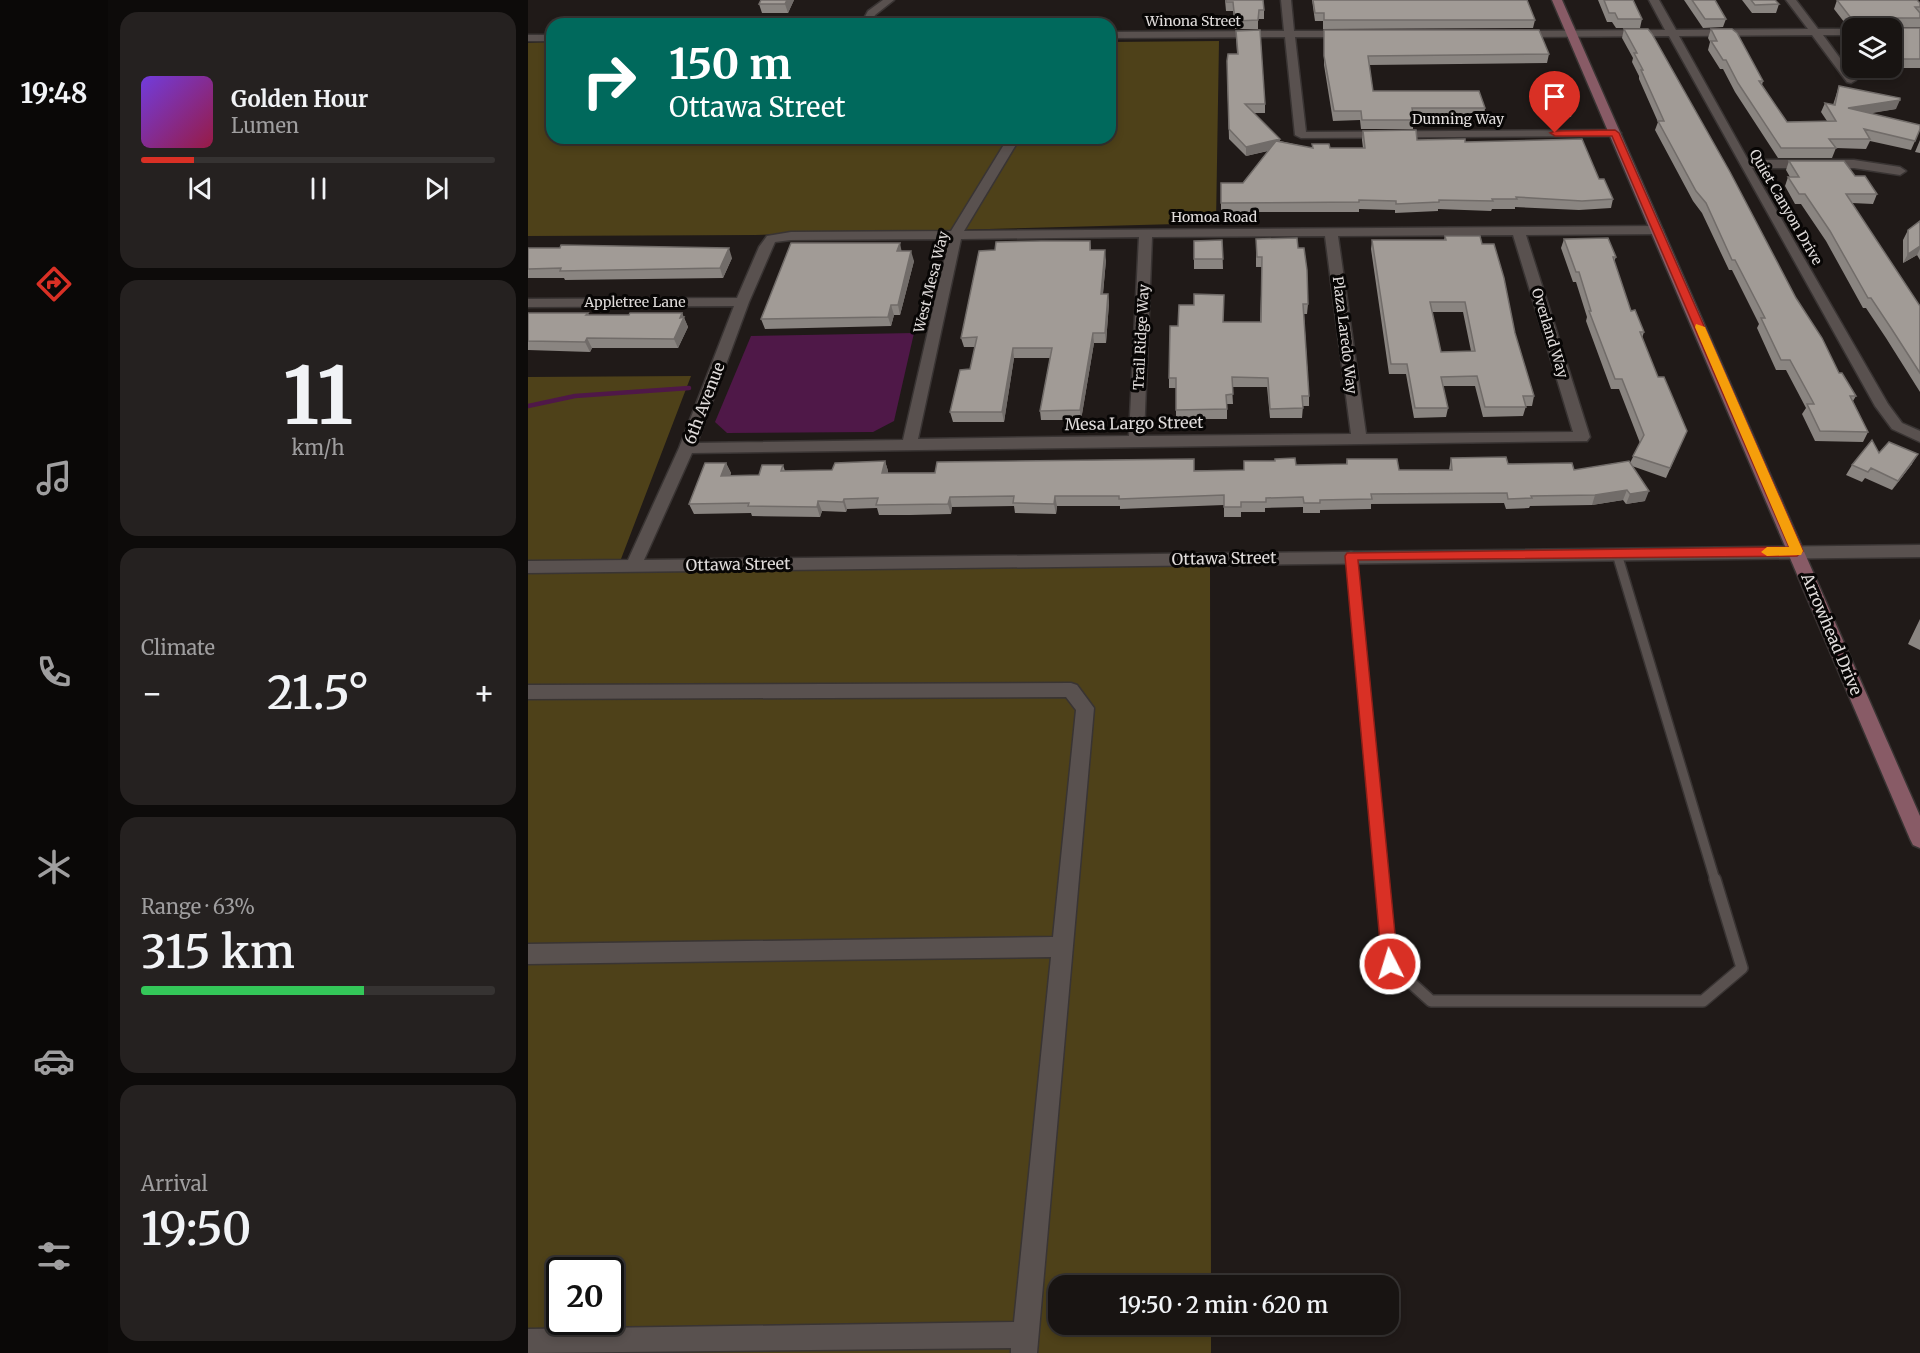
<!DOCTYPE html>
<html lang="en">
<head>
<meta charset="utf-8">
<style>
	:root { --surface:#181412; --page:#252120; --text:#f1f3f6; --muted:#9f9e9f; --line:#363332; --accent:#d93025 }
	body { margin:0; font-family:Merriweather,serif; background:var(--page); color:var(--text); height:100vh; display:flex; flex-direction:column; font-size:22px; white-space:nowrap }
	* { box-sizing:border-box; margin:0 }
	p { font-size:20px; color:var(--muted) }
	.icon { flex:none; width:33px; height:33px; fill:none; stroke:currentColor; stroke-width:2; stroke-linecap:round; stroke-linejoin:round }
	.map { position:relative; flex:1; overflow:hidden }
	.drawer { display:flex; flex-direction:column; gap:12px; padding:12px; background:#0d0b0a; width:420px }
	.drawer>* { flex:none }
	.banner { position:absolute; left:18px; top:18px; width:570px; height:126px; border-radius:18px; box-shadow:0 3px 9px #0003,0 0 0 2px var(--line); background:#00695c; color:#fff; overflow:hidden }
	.buttons { position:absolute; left:1314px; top:18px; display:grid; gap:12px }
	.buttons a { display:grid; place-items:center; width:60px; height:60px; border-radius:12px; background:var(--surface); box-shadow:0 3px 9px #0003,0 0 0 2px var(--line); font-size:30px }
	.speed { position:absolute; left:18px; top:1257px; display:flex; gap:12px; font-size:30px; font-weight:700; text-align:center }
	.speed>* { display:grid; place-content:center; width:78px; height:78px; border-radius:50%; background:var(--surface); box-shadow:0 3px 9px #0003,0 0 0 2px var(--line); line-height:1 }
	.speed .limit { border:3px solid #111; border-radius:9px; background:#fff; color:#111 }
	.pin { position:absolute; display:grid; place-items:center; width:51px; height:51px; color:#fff; margin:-62px -26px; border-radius:50% 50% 50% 0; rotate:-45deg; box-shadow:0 0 6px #0007 }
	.pin .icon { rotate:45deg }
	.me { position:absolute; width:66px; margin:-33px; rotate:355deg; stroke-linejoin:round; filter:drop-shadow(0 0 4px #0008) }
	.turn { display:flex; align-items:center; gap:21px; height:126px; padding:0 24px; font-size:27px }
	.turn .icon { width:78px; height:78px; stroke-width:2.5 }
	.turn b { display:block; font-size:42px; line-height:51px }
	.big { font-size:45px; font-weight:600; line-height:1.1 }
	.drawer .widget { flex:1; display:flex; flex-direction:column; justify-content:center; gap:9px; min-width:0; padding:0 21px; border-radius:18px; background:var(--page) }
	.drawer .dial { align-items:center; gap:0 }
	.dial b { font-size:78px; line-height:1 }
	.song { display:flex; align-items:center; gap:18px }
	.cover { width:72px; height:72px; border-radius:9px; background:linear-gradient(135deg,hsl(260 70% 55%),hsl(340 70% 35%)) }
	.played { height:6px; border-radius:3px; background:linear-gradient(90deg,var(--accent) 15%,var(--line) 15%) }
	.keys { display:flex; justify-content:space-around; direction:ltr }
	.heat { display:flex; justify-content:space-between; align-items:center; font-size:33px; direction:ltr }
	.charge { height:9px; border-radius:4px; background:linear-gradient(90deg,#34c759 63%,var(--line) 0) }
	.trip { position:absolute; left:520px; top:1275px; width:351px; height:60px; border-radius:18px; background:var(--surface); box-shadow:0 3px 9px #0003,0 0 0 2px var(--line); font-weight:600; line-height:60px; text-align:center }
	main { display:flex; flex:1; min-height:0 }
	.dock { display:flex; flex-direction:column; width:108px; justify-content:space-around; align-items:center; background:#0a0807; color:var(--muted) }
	.dock .icon { width:42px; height:42px }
	.dock .on { color:var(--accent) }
	.dock b { font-size:27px; color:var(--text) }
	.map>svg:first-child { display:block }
	.green { fill:#4e4119; fill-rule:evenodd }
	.water { fill:#4f1848 }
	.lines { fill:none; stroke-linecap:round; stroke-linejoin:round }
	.stream { stroke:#4f1848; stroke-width:4.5 }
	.lane-far1-casing { stroke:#393433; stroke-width:12 }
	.lane-casing { stroke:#393433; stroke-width:14 }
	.street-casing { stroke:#393433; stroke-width:3 }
	.secondary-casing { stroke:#393433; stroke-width:3 }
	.lane-far1 { stroke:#59514f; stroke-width:9 }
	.lane { stroke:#59514f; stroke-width:11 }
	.street { fill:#59514f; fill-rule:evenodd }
	.secondary { fill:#885b66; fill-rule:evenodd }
	.wall { fill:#8a8581; fill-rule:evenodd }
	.shaded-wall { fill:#716c69 }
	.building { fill:#a19b96; stroke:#716c69; stroke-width:1.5; fill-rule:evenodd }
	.route { fill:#d93025; stroke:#8d1f18; stroke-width:1.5 }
	.slow { fill:#f59e0b }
	.labels { text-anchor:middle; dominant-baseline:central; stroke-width:6; stroke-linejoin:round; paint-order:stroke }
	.far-street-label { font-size:14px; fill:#e0dcdb; stroke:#080605 }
	.street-label { font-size:16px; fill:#e0dcdb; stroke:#080605 }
</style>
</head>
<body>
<main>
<nav class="dock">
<b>19:48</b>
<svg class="icon on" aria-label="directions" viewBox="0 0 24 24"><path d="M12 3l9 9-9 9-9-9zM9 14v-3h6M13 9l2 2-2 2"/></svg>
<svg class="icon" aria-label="music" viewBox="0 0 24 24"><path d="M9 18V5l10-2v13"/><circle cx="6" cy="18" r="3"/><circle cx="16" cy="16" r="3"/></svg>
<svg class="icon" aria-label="phone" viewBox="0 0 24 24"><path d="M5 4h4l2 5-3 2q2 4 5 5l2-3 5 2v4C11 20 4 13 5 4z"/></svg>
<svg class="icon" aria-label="climate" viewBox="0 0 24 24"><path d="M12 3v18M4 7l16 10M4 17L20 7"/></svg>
<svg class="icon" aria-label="car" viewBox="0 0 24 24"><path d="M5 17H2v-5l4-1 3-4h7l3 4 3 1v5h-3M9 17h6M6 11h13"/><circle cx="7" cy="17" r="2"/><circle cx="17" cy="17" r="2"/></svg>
<svg class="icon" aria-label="filters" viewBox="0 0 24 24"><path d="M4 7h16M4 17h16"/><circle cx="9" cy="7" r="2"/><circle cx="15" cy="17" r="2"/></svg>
</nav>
<section class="drawer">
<div class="widget">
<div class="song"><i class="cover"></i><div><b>Golden Hour</b><p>Lumen</p></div></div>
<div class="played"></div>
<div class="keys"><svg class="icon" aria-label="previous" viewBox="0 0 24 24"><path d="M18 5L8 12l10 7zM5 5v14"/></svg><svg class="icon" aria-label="pause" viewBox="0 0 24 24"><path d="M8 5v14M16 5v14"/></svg><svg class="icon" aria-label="next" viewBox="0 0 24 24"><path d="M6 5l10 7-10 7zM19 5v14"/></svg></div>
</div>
<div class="widget dial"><b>11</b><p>km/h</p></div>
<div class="widget"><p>Climate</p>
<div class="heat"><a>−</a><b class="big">21.5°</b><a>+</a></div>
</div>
<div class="widget"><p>Range · 63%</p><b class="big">315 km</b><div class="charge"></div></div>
<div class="widget"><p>Arrival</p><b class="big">19:50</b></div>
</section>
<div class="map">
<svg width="1392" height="1353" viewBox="0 0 1392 1353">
	<rect width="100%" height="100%" fill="#201a18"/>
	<path class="green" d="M691,41L688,223L227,235L0,236V43L24,42V138H582V42Z
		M163,376L93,559L682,557L683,1285L531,1286V1324L683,1325V1353H0V377ZM32,1270H82V1322H32Z"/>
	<path class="water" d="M386,333L366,421L345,432L199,433L187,422L223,336Z"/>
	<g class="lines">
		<path class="stream" d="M0,406L47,396L161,388"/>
		<g class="lane-far1-casing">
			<path id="lane-far1" d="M1089,554L1187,880
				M823,556L854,880"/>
		</g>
		<g class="lane-casing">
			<path id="lane" d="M854,879L862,964L903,1001H1175L1214,968L1187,879"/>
		</g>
		<g class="street-casing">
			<path id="street" d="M355,0H366L347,15L343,24H333L340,11Z
				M753,0H763L766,31H820L825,34L820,37H767L778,132L1087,130L1093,133L1087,136L773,138L767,135L757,37L582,38V32L756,31Z
				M1121,0H1131L1148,30L1280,29L1258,0H1268L1290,29H1324V35H1295L1328,80L1323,83L1319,82L1284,35L1151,36L1220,160H1326L1372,167L1378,171L1372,175L1326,168H1224L1360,404L1374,423L1392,431V442L1364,429L1347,406L1141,36L989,37L984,34L989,31L1137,30Z
				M0,35H24V41H0Z
				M480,138H492L436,231L1129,226L1135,230L1129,234L998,235L1062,437L1059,441L164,453L116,560L1392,545V557L0,573V561L100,560L151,448L206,306L0,307V299L209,298L231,247L239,236L263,232L423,231ZM985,235L1045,432L838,434L810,236ZM797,236L823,434L616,436L624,237ZM611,237L601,436L390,439L433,239ZM421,239L375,440L169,443L221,302L247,242L263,240Z
				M543,683L549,685L566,708L509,1353H483V1348L0,1353V1329L486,1322L523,957L0,964V944L525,937L548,710L538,697L0,699V685Z"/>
		</g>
		<g class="secondary-casing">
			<path id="secondary" d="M1024,0H1034L1392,816V848L1385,845L1382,839Z"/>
		</g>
		<use href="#lane-far1" class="lane-far1"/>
		<use href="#lane" class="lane"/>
		<use href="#street" class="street"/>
		<use href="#secondary" class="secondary"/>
	</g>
	<path class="wall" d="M266,0L260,13H234L231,4Z
		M697,0L736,10V19H730V29H707L705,11H698Z
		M784,0H999L1007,20L1005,28L795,29V21H787Z
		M1070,0H1105L1114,19L1112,28H1088L1084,22H1079Z
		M1156,0H1187L1198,19L1195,27L1175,28Z
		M1214,0H1247L1251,4L1248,13H1224Z
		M1309,0L1392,3V27H1366L1368,28H1392V68H1348H1364V28H1326V27H1320L1306,9Z
		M1096,29L1268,298L1311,373L1328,396L1325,401L1340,432L1335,442L1287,441L1274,414L1278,408L1258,370H1248L1229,328L1231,324L1204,270H1201L1174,213L1165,201L1127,130L1130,122L1111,79V76L1104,62L1105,58L1094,38Z
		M1183,29L1235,81L1234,85L1259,122L1299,121L1293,112L1297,103L1305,105L1311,86L1368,109L1341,113L1387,141L1383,150L1342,141L1338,149L1308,148L1304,158H1250L1207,92L1195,69H1192L1180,50L1182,42L1180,38Z
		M796,30L1021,54L1019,63L841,65L845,91L957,108L956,118L885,117V129H833L832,120L805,121L796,65Z
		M708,31L737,104V113H726L752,141L784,148V144L802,148H835L834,140L835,131L889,140L937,142L1071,179L1085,199L1083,208L1051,210L987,207V209H964L963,211L910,209V211L867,213V210L831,209V212H693V183H715L740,151L718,156L701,139L699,70L709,54Z
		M1009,91L1045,108L1043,117H1014L1007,100Z
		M1392,140V153L1387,152Z
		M1261,161L1327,176L1349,194L1345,204L1324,203L1392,306V392L1358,338L1338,308H1335L1298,241L1273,204H1267L1257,186L1260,177H1262L1258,170Z
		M1392,221V260L1389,255L1375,263V240L1380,230Z
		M917,236L954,244L987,333L1006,396L1004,406H998L995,416L955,417L947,386H915L920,408L918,417L886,418L878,374H861L843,249L844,240H916ZM904,312H935L943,351L913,352Z
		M728,239L770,248L780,304L779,314H776L781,396V406H775L774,418H742L739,387H704L705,404H699V419H648V388H641V378L650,326L696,322H732L734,267H728Z
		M1036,239L1088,257L1086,262L1103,311L1116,332L1114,338L1130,377L1159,431L1138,478L1104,466L1117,501L1098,504L1095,500L1064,505L1002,506L1001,508L978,509L976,503L843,504V509L792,510V513H775V507L737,508V512H713V517H696V505L592,509V506H529L528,514L487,513L486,506L424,507L423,514L382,515H351L349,508L319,509L318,512L294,511L292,517L224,516L223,513L166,514L161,504L198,463L203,473L202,476L231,475L255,465L257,471L304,470L357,461L360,471V473L716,470L768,465L818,464L819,459L871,470H921L923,458L1046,470L1102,463L1112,443L1091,389H1083L1058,321L1059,317L1048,282H1045L1033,248Z
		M694,240L695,269H666V241Z
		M562,241L563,250L578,260L575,294H580L581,303L578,343H566L553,420H513L512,411L522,358H486L476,422H425L422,412L442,369L447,347H436L433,338Z
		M0,248L204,258L195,278L37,280L36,278H0Z
		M374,251L386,261L372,315H366L363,326L237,329L233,319Z
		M0,313H60L61,315H101L154,313L160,327L150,348H64L62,352L0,350Z
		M1351,453L1384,464L1364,490L1337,478L1334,482L1318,475L1324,465Z
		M1392,619V650L1380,644Z"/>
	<path class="shaded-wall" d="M259,0H266L260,13L257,4Z
		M1372,100L1368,109L1316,118L1320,108Z
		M752,139L751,148L718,156V147Z
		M372,243L374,253L369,251Z
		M1392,246V249L1389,255L1375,263L1380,254Z
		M201,248L204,258L195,278L192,268Z
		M577,250L578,260L574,303L573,294Z
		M383,251L386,261L372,315L370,305Z
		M580,294L581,303L578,343L577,333Z
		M363,305L366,315L363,326L360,317Z
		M154,313L160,327L150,348L146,339Z
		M565,333L566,343L553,420L552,410Z
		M59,338L64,348L62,352L57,342Z
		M485,348L486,358L476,422L474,412Z
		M1390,454L1384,464L1364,490L1370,481Z
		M357,461L360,471L358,483L354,473Z
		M198,463L203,473L198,486L193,476Z
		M1099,490L1095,500L1064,505L1067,495Z
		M1121,491L1117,501L1098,504L1102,494Z
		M527,496L529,506L528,514L526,504Z
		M422,497L424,507L423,514L420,504Z
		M316,499L319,509L318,512L315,502Z
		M290,501L294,511L292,517L289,507Z"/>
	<path class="building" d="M233,0H259L257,4H231Z
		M698,0H735L736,10H731L730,20L707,21L705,2H698Z
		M785,0H999L1007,20H796V13H787Z
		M1076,0H1105L1114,19H1090L1087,13H1081Z
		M1164,0H1187L1198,19H1177Z
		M1223,0H1247L1251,4L1227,5Z
		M1309,0H1389L1392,3V7H1387L1392,13V18H1368L1366,26L1368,28H1392V59H1364V28H1332L1330,26L1329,19L1323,18Z
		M1096,29H1120L1124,34L1202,172L1268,298L1294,338L1311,373H1314L1328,396H1322L1340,432L1292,431L1279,404H1286L1262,360H1253L1233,318H1237L1207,260H1204L1178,203L1168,191L1130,121H1136L1113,70H1115L1106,53H1109Z
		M1183,29H1204L1209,33L1235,81H1231L1259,122L1308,121L1297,103L1307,105L1311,86L1372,98V100L1320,108L1392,125V129L1387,141L1336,129L1342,139H1301L1308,148H1253L1210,83L1198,60H1195L1183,41H1189Z
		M732,30L737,104H717L752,139L718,147L701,129L699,61L700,54H710L708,31Z
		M796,30H1011L1021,54L840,56L845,91H951L957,108H884L886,120H834L833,111H806L796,56Z
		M1009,91H1038L1045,108H1016Z
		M888,130L889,140L937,139V142L1054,139L1071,179H1076L1085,199L1054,201L988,197L989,199H964L965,201L911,200V202L868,204V201L831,200V202L693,203V183H715L748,141L785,148L784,144H801L802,148H837L835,131Z
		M1261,161H1316L1327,176H1337L1349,194H1318L1392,306V373L1363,328L1343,298H1340L1302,231L1277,194H1271L1260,177H1271Z
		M1392,221V246L1380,254V230Z
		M917,236H952L954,244H966L976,278L987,333L1006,396H995L998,407H957L949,376L913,377L920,408H887L879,364H863L844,240H918ZM902,302H937L947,351L913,352Z
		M769,238L770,248H776L779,270L780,304H775L781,396H774L775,408L742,409L740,378L704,377L705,394L698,395L699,409L648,410V378H641L642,326H650L651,305H666V294L696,295L695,322H733L734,257H729L728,239Z
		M1080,238L1088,257H1085L1103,311L1107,310L1116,332H1112L1130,377H1136L1159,431L1142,468L1105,456L1116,435L1094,379H1087L1061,311H1063L1051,272H1048L1036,239Z
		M694,240L695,259H666V241Z
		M513,241H562V250H577L573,294H580L577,333H565L552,410L512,411L524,348H485L474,412H422L432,370L442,369L449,337L433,338L451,251L467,250L468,242Z
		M263,243H372L369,251H383L370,305H363L360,317L233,319Z
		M33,245L201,248L192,268L32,271L33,268L0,269V248H32Z
		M0,313H60L58,315H101L102,313H154L152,318L156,317L146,339L59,338L57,342L0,341Z
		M1344,440L1351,453L1361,442L1390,454L1370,481L1343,468L1340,472L1324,465Z
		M978,457L980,464L1044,463L1046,470L1101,461L1121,491L1102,494L1099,490L1067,495L1003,496L1004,498L980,499L979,493L843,494L844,499L792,500V503H776L775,497L738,498V502H713V507H696V495L591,499V496H527L526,504L485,503L486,496L422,497L420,504L348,505L350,498L316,499L315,502L290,501L289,507L220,506L221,503L161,504L177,463H198L193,476L231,475L234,465H255L253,471L304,470L307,463L357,461L354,473H407L409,462L666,459V471L716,470V461H747V459L767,458L768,465L819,464V459H869L871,470H924L923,458Z"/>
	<path class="route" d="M1087,130L1091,133L1275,551L1269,556L830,560L870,964L868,970L862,972L856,970L854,964L817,556L819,553L1261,547L1084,136H1027L1022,133L1027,131Z"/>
	<path class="slow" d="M1168,324L1177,327L1275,551L1273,555L1239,556L1233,552L1239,547H1261L1167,327Z"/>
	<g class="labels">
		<g class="far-street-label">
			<text x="665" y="21">Winona Street</text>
			<text x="930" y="119">Dunning Way</text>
			<text transform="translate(1258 207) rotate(60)">Quiet Canyon Drive</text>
			<text x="686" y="217">Homoa Road</text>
			<text transform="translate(403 282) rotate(-76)">West Mesa Way</text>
			<text x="107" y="302">Appletree Lane</text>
			<text transform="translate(1022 333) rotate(73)">Overland Way</text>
			<text transform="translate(817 335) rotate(83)">Plaza Laredo Way</text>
			<text transform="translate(613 337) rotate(-87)">Trail Ridge Way</text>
		</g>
		<g class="street-label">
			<text transform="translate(176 403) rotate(-69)">6th Avenue</text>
			<text transform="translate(606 423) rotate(-1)">Mesa Largo Street</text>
			<text transform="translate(696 558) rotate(-1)">Ottawa Street</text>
			<text transform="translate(210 564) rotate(-1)">Ottawa Street</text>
			<text transform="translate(1304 634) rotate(67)">Arrowhead Drive</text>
		</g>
	</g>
</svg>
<div class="buttons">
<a><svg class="icon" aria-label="layers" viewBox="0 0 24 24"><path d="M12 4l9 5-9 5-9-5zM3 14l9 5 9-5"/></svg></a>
</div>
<div class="speed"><div class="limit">20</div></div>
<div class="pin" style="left:1027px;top:133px;background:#d93025"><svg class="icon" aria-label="arrive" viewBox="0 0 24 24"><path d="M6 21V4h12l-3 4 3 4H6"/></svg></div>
<svg class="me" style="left:862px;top:964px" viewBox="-20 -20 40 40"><circle r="17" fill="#d93025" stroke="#fff" stroke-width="3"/><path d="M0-11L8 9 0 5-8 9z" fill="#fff"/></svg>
<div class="trip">19:50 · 2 min · 620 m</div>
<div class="banner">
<div class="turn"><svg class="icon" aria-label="right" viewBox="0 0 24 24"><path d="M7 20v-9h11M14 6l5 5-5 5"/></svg><div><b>150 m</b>Ottawa Street</div></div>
</div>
</div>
</main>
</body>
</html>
